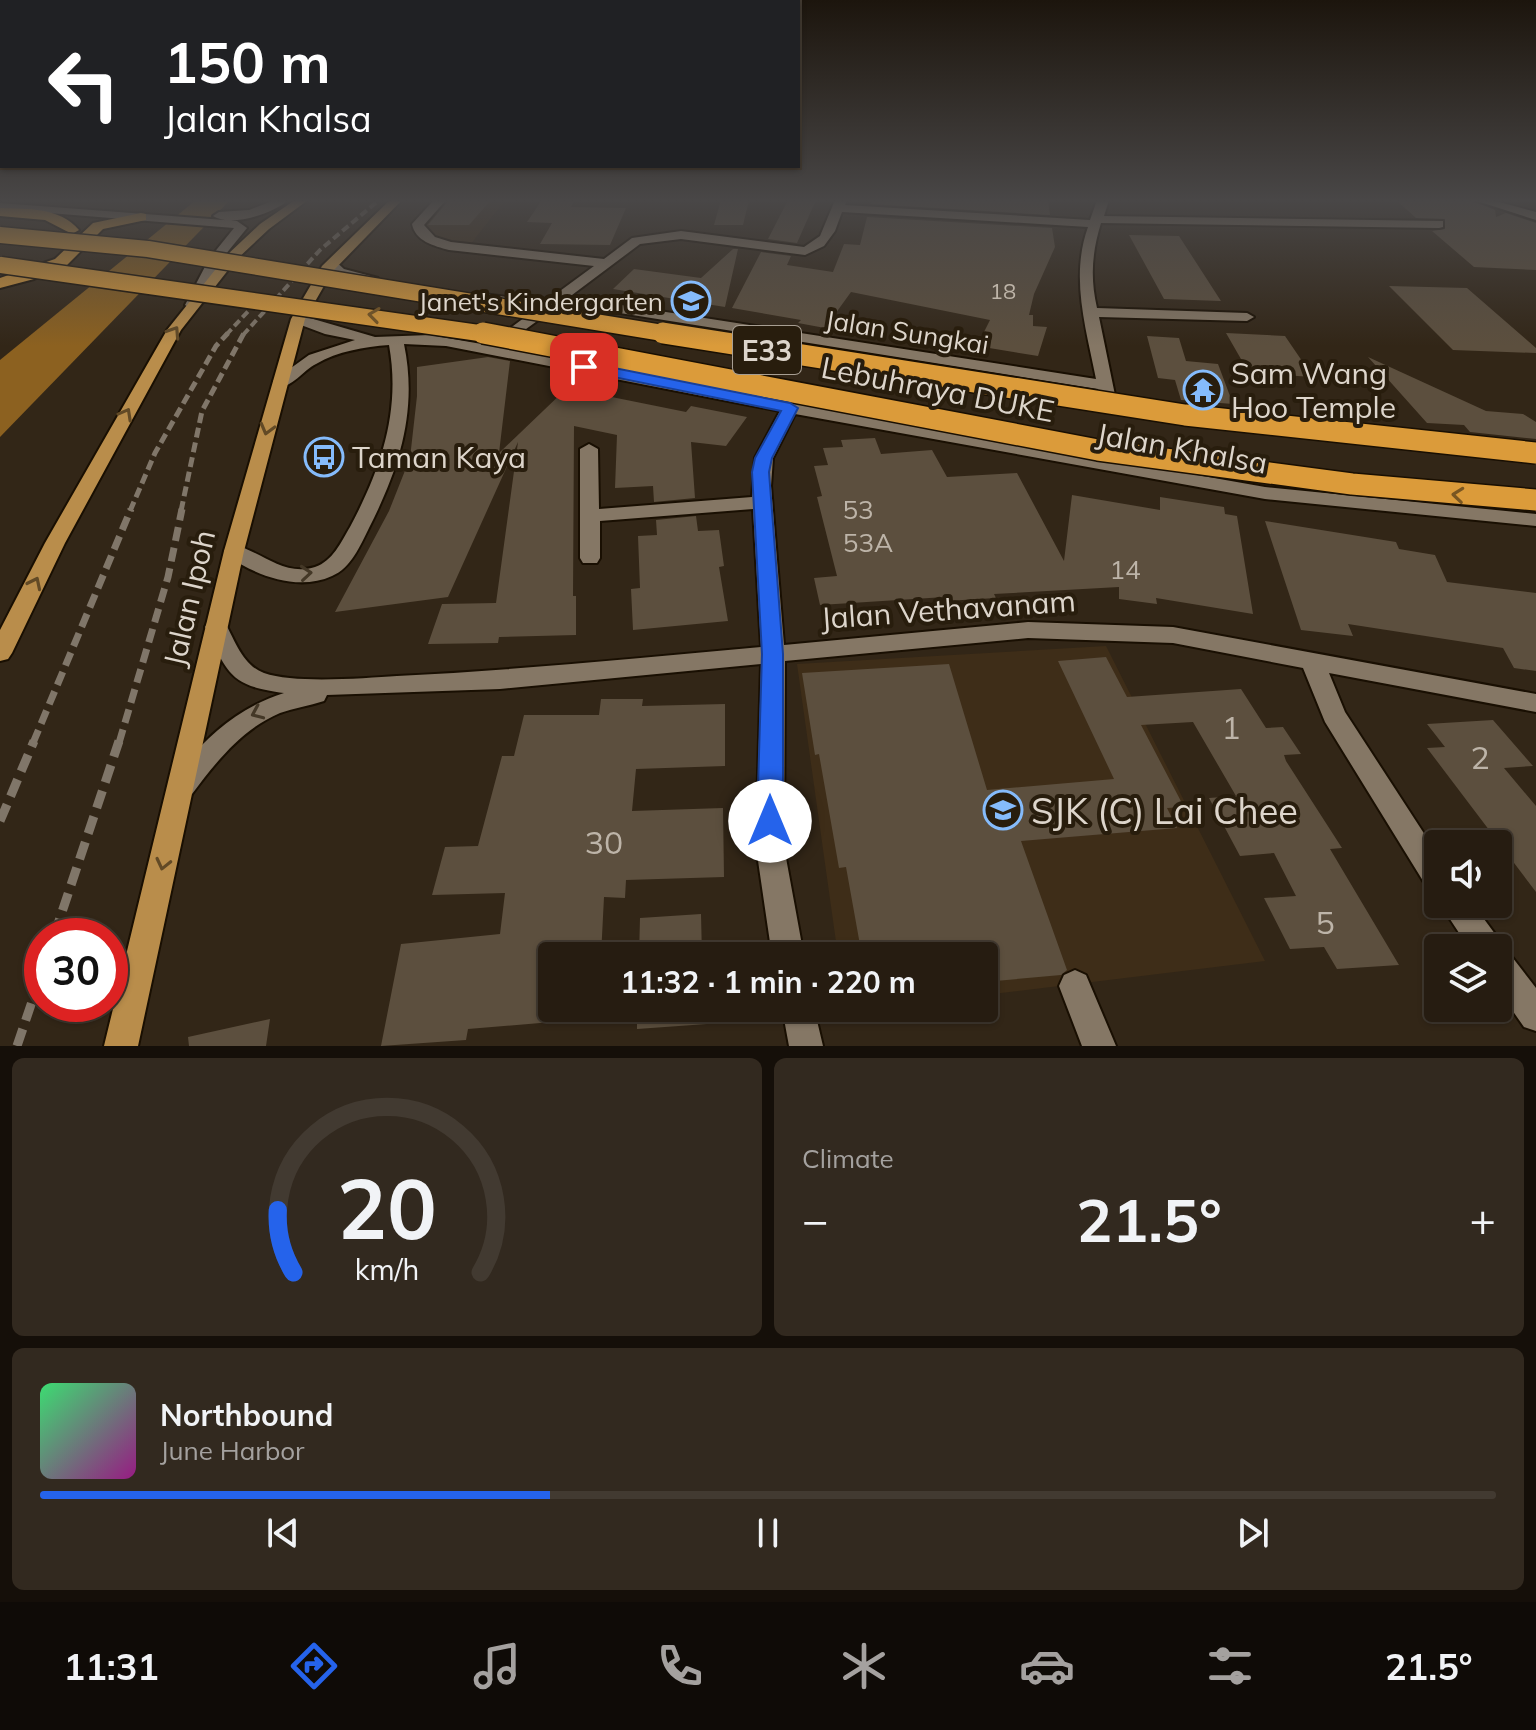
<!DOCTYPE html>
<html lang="en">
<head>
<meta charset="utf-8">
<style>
	:root { --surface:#261c11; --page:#32291f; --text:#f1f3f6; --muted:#a4a19f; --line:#423a31; --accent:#2563eb }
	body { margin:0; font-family:Mulish,sans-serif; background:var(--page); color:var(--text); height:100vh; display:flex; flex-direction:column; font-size:30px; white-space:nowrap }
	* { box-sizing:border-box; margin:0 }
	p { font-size:26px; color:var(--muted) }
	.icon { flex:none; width:44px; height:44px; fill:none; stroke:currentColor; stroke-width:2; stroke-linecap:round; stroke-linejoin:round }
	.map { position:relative; height:1046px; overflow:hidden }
	.panel { display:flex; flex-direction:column; gap:12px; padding:12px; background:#150f09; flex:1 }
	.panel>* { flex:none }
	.hud { position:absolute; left:0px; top:0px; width:800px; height:168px; box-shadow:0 2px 6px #0004,0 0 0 2px var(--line); background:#202124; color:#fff; overflow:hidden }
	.tools { position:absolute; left:1424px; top:830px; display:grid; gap:16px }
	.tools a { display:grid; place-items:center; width:88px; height:88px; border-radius:8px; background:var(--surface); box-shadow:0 2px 6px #0004,0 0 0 2px var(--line); font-size:40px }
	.speed { position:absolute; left:24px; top:918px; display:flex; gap:16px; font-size:40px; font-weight:700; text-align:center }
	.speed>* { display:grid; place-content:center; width:104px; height:104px; border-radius:50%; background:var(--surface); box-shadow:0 2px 6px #0004,0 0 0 2px var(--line); line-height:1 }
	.speed .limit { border:12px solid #d22; background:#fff; color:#111 }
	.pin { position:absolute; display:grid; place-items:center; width:68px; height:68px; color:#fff; margin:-34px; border-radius:16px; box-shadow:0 4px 12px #0006 }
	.me { position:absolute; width:88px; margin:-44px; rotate:0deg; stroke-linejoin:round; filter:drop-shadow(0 0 6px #0008) }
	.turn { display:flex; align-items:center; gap:28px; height:168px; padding:0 32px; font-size:36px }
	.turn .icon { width:104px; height:104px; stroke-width:2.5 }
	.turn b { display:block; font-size:56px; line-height:68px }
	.big { font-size:60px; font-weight:700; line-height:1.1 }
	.panel .card { flex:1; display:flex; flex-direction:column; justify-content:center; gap:12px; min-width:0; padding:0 28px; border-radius:12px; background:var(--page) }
	.panel .dial { align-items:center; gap:0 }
	.dial svg { height:208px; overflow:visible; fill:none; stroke:var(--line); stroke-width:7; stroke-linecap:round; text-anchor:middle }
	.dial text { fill:var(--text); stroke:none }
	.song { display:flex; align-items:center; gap:24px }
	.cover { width:96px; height:96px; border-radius:12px; background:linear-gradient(135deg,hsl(140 70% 55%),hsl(310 70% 35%)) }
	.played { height:8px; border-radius:4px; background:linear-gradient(90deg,var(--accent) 35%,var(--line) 35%) }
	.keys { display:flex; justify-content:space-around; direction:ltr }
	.heat { display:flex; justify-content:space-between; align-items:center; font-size:44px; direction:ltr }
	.panel .tiles { flex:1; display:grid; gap:12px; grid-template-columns:1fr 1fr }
	.card:last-child { grid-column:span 2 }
	.trip { position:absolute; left:538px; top:942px; width:460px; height:80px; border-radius:8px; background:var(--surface); box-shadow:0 2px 6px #0004,0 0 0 2px var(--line); font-weight:700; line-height:80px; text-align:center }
	.dock { display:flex; height:128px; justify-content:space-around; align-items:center; background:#0f0b07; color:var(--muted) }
	.dock .icon { width:56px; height:56px }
	.dock .active { color:var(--accent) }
	.dock b { font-size:36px; color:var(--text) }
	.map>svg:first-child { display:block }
	.built { fill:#3e2d18 }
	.water { fill:#8c6120 }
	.building { fill:#5c4f3e }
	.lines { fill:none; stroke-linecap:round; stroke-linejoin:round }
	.minor-casing { stroke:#190f02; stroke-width:4 }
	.major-casing { stroke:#190f02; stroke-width:4 }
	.highway-casing { stroke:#190f02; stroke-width:4 }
	.minor { fill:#857765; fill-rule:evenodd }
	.major { fill:#b98d4b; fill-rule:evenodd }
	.highway { fill:#db9b3a; fill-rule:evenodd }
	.rail-far3 { stroke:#807669; stroke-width:4; stroke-dasharray:8 4; stroke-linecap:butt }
	.rail-far2 { stroke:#807669; stroke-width:5; stroke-dasharray:10 5; stroke-linecap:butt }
	.rail-far1 { stroke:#807669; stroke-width:7; stroke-dasharray:14 7; stroke-linecap:butt }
	.rail { stroke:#807669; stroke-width:9; stroke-dasharray:18 9; stroke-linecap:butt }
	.highway-bridge-far1-casing { stroke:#190f02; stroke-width:19; stroke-linecap:butt }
	.highway-bridge-casing { stroke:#190f02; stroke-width:24; stroke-linecap:butt }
	.highway-bridge-far1 { stroke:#db9b3a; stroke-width:16 }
	.highway-bridge { stroke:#db9b3a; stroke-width:21 }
	.oneway { stroke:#795621 }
	.oneway2 { stroke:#624a26 }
	.oneway3 { stroke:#443827 }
	.route { fill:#2563eb; stroke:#184099; stroke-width:2 }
	.labels { text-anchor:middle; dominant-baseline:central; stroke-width:8; stroke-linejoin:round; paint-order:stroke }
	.far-number-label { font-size:22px; fill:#bdb4a8 }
	.far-poi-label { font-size:26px; fill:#ddd5cb; stroke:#281d0d; text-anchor:end }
	.far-street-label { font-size:26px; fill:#ddd5cb; stroke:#281d0d }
	.number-label { font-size:26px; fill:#bdb4a8 }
	.shield { fill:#281d0d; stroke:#a79e92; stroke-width:2 }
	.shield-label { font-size:28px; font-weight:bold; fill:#ddd5cb }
	.poi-label { font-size:30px; fill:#ddd5cb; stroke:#281d0d; text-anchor:start }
	.street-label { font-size:30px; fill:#ddd5cb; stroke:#281d0d }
	.near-number-label { font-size:32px; fill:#bdb4a8 }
	.near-poi-label { font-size:36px; fill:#ddd5cb; stroke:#281d0d; text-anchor:start }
</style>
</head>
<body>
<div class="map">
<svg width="1536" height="1046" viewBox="0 0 1536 1046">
	<rect width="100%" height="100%" fill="#322617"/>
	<path class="built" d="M437,200H505L470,245L442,242L413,226Z
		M1106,646L1265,961L984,995V956H838L797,664Z"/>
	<path class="water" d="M196,200H230L0,437V360Z"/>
	<path class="building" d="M449,200H491L469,225H428Z
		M542,200H575L571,207L626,208L610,245L540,244L552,223L527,222Z
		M721,200H749L743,225H714Z
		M788,200H816L797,243L768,239Z
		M872,200H1048L1050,215L871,204Z
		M1396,200H1471L1495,210L1496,217L1506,213L1536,223V270L1474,267L1432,231L1445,229V219L1416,218Z
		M867,217L1052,228L1055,247L1034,294L1029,315H1033V326L1047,327L1038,356L977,346L990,320L851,292L825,328L798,323L801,320L732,308L761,252L791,256L787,265L833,272L844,244L860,245Z
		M1129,235L1179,236L1221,301L1164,299Z
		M733,249H738L725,307L613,289L634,269L701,278Z
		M1389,286L1467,288L1536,348V353L1453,350Z
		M1226,333L1285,336L1313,377L1249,373Z
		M1147,336L1179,338L1186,361L1218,364L1233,404L1181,400L1175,380L1158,378Z
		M488,357L510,361L499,453L567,388L686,412L691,406L747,417L726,446L691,442L695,498L654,502L653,486L615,488L617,435L574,426L573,596H576V635L499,637L498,643L428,644L442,604L496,603L518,442L448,597L335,612L389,511L410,458L417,396V367Z
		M1368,357L1486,411L1523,414L1536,422V439L1470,432L1464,425L1427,423Z
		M875,438L881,454L932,450L947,477L1017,473L1064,561L1072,495L1160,510V497L1224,507L1225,514L1237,516L1253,614L1156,598L1157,604L1119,599V587L994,594L996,598L946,601L945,597L820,605L814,578L837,576L817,497L822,496L814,466L828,465L823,448L843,447L841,440Z
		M696,516L698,531L719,530L724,566L719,567L728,621L633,630L631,589L640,588L638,536L657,535L656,520Z
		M1265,521L1396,542L1399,549L1435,555L1447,582L1536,593V671L1514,668L1503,648L1348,624L1353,636L1301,630Z
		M1106,657L1127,697L1241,689L1266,728L1283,727L1301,754L1284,755L1286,761L1342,848L1330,849L1399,965L1337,969L1324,947L1290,949L1264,898L1296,896L1274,853L1240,856L1209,798L1236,796L1193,722L1141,725L1184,807L1167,808L1177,828L1021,841L1067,970L1061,975L984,982V956H862L846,867L839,868L819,754L815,755L802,673L949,664L987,790L1114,779L1058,661Z
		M601,699H643L642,706L725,704V766L636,769L632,811L723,808L724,877L626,880L625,898L604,897L601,956H552V1022L468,1029L466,1040L381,1046L401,944L500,934L505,893L432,895L445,847L478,846L502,756H514L524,715H599Z
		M1493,720L1533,766L1504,768L1536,806V892L1427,748L1445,747L1427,724Z
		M701,914L702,956H639L640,918Z
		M637,1008H706L707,1024L637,1029Z
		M270,1019L266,1046H189L188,1037Z"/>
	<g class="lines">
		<g class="minor-casing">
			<path id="minor" d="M275,200H289C273,213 232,228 213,216L219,212L249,210Z
				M434,200H446L424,225L435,237L451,242L604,259L632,238L681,231L804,247L820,236L835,200H847L845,205L1090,220L1097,200H1109L1104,216L1443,221V227L1439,228L1101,223C1092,252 1090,278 1097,308L1247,313L1254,317L1247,321L1099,317L1115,395L1107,400L1101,399L1098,389L576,306L569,302L576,298L1096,379C1086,328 1070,277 1088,227L842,212L835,231L824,246L805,255L681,239L640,244L560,304L593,310V316L551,311L501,347L790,403L1265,487L1536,514V526L1265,499L795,414L773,458L771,486L784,645L1028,622L1173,627L1536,694V712L1329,673L1345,712L1438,855V893L1428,889L1325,722L1303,668L1173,643L1028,638L785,661L784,847L804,956H772L756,847L761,664L500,689L327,695L324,701C309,706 294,708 280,713C242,729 216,762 192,794L182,797L172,794L168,786L172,778C205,739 234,709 284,693C229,686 228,673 205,627L208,621H224C235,640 242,665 264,673C295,684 364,678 397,676C519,670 640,658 761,647L753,509L600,521V558L597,563H583L580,558V449L589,444L598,449L599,509L752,497L755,458L780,411L446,346L404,344C418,411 399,469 369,528C360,546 351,568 332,576C297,592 256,575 227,556L224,551L227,546L234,545C261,551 284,577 315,567C333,561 341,542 350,527C381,469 401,411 389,345C364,347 338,351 316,364C302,371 290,391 273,387V381L309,355L355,340L325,334L293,322V316H303L375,337L430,335L493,346L494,340L536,309L484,300V294L545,302L594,266L449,250C434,246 415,241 412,224Z
				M1474,200H1492L1536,212V220Z
				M0,203L237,221L247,228L221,260L199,305L192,309L185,305L209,259L234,228L0,209Z
				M333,259L344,269L378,278L371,282L335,275L326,263Z
				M1440,904H1473L1498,938L1502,950L1509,953L1536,988V1031L1524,1027L1498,990V948H1469Z
				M1075,970L1086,975L1116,1046H1082L1059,986L1064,975Z
				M782,1008H814L823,1046H789Z"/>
		</g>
		<g class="major-casing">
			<path id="major" d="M295,200H308L269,229L236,260L181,330L65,543L12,653L8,659L0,661V630L45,543L167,330L227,255L260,224Z
				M390,200H402L332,272L305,319L244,551L138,1046H104L224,551L291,319L322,266Z"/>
		</g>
		<g class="highway-casing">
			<path id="highway" d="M0,208C27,209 60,207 79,230L72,234L45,220L0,216Z
				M141,213L146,214V220L103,229L67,265L34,279L0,288V278L55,259L93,223Z"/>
		</g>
		<use href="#minor" class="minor"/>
		<use href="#major" class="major"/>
		<use href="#highway" class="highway"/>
		<path class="rail-far3" d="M226,335L255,304
			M243,335L320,250L379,200"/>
		<path class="rail-far2" d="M130,511L155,453L216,346L228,333
			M181,511L202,411L244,333"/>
		<path class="rail-far1" d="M33,743L131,509
			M119,743L168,577L182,509"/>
		<path class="rail" d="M0,821L34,741
			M54,936L119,741
			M17,1046L42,972"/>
		<g class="highway-bridge-far1-casing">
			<path id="highway-bridge-far1" d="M0,235L148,249L675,335
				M1,265L493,335"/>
		</g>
		<g class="highway-bridge-casing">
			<path id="highway-bridge" d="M483,333L1098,450L1352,484L1536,500
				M663,333L1185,415L1536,453"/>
		</g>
		<use href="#highway-bridge-far1" class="highway-bridge-far1"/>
		<use href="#highway-bridge" class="highway-bridge"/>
	</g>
	<defs><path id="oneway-chevron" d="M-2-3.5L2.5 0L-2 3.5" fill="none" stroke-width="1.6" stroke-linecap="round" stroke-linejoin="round" transform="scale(2)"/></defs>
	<g class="oneway">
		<use href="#oneway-chevron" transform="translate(374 315) rotate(-172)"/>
		<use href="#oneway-chevron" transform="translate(1458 495) rotate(-174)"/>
	</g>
	<g class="oneway2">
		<use href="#oneway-chevron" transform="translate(174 332) rotate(-57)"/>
		<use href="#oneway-chevron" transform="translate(126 414) rotate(-61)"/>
		<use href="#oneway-chevron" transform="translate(267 429) rotate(105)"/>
		<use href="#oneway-chevron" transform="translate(35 583) rotate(-64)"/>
		<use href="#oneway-chevron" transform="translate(163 864) rotate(103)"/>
	</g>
	<g class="oneway3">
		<use href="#oneway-chevron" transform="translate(306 573) rotate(-5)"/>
		<use href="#oneway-chevron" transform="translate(257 713) rotate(156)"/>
	</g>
	<linearGradient id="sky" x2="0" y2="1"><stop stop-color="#1c150d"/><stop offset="0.58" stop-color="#494747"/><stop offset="1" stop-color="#494747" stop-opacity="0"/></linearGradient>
	<rect width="1536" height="346" fill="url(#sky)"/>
	<path class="route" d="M584,362L790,403L798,408L772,458L769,472L783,654V821L779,829L770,832L761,829L757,821L762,654L752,472L755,458L781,411L579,370V364Z"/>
	<defs>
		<g id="school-ring" transform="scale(2)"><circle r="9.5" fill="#281d0d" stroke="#85bbfb" stroke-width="1.5"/><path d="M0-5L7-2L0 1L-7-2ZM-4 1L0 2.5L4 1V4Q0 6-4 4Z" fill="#85bbfb"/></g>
		<g id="temple-ring" transform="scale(2)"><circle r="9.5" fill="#281d0d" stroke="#85bbfb" stroke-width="1.5"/><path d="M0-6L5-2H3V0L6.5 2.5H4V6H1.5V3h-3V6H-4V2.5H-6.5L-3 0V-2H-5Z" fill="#85bbfb"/></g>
		<g id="bus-ring" transform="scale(2)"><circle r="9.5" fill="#281d0d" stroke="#85bbfb" stroke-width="1.5"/><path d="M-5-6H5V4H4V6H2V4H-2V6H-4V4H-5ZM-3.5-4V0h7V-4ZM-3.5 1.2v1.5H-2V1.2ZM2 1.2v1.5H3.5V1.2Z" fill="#85bbfb"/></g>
	</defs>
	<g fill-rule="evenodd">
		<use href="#school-ring" x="691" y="301"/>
		<use href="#temple-ring" x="1203" y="390"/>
		<use href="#bus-ring" x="324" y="457"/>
		<use href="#school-ring" x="1003" y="810"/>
	</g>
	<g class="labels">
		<g class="far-number-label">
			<text x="1003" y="291">18</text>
		</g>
		<g class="far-poi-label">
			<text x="663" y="301">Janet's Kindergarten</text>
		</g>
		<g class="far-street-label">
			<text transform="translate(907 332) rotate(9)">Jalan Sungkai</text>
		</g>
		<g class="number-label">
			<text x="858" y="509">53</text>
			<text x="868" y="542">53A</text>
			<text x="1125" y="569">14</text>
		</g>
		<rect class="shield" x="733" y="326" width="68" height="48" rx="6"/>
		<g class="shield-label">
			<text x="767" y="350">E33</text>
		</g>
		<g class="poi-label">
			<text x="1231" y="373">Sam Wang<tspan x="1231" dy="34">Hoo Temple</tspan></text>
			<text x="352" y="457">Taman Kaya</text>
		</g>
		<g class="street-label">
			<text transform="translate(938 389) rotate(11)">Lebuhraya DUKE</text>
			<text transform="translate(1182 448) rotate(10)">Jalan Khalsa</text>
			<text transform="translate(189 598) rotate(-77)">Jalan Ipoh</text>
			<text transform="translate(948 609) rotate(-4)">Jalan Vethavanam</text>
		</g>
		<g class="near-number-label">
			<text x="1231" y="727">1</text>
			<text x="1480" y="757">2</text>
			<text x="604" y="842">30</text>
			<text x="1325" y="922">5</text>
		</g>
		<g class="near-poi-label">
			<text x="1031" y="810">SJK (C) Lai Chee</text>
		</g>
	</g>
</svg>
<div class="tools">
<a><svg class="icon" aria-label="sound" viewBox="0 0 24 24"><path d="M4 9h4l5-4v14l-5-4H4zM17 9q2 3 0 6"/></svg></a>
<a><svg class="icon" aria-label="layers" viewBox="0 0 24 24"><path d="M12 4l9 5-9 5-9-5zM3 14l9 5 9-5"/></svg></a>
</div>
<div class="speed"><div class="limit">30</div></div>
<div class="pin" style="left:584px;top:367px;background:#d93025"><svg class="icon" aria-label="arrive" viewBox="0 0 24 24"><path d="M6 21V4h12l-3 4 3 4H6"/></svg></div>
<svg class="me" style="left:770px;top:821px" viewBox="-20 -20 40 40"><circle r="19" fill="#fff"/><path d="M0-13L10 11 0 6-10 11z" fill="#2563eb"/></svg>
<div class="trip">11:32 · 1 min · 220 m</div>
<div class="hud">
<div class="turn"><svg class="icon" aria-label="left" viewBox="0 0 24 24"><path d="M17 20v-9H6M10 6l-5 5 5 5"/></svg><div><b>150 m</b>Jalan Khalsa</div></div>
</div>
</div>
<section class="panel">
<div class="tiles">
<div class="card dial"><svg viewBox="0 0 100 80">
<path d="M14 69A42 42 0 1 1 86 69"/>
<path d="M14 69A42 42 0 0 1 8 45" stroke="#2563eb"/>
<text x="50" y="56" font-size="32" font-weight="700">20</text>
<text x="50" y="72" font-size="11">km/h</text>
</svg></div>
<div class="card"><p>Climate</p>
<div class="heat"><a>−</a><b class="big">21.5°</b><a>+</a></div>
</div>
<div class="card">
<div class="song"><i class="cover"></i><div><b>Northbound</b><p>June Harbor</p></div></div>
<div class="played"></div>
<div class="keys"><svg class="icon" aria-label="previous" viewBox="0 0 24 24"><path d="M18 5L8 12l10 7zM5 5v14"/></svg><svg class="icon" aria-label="pause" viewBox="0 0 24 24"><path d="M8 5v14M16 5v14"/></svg><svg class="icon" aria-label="next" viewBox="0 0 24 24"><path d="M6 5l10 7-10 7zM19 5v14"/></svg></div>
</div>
</div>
</section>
<nav class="dock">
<b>11:31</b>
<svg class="icon active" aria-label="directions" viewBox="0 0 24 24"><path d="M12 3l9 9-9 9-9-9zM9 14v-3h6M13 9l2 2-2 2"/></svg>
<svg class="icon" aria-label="music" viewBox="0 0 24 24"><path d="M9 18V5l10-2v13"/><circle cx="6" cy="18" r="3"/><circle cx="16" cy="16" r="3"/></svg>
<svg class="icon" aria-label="phone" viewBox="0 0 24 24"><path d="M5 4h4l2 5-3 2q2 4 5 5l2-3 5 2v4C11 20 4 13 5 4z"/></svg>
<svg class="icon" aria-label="climate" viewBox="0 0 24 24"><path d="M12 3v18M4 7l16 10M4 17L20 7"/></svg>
<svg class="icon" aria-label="car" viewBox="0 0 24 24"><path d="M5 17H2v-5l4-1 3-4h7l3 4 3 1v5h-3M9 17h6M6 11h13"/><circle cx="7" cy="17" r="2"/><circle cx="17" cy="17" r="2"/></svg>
<svg class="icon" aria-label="filters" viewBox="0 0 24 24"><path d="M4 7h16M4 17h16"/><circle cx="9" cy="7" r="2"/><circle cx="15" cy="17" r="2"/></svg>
<b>21.5°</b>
</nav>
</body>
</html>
